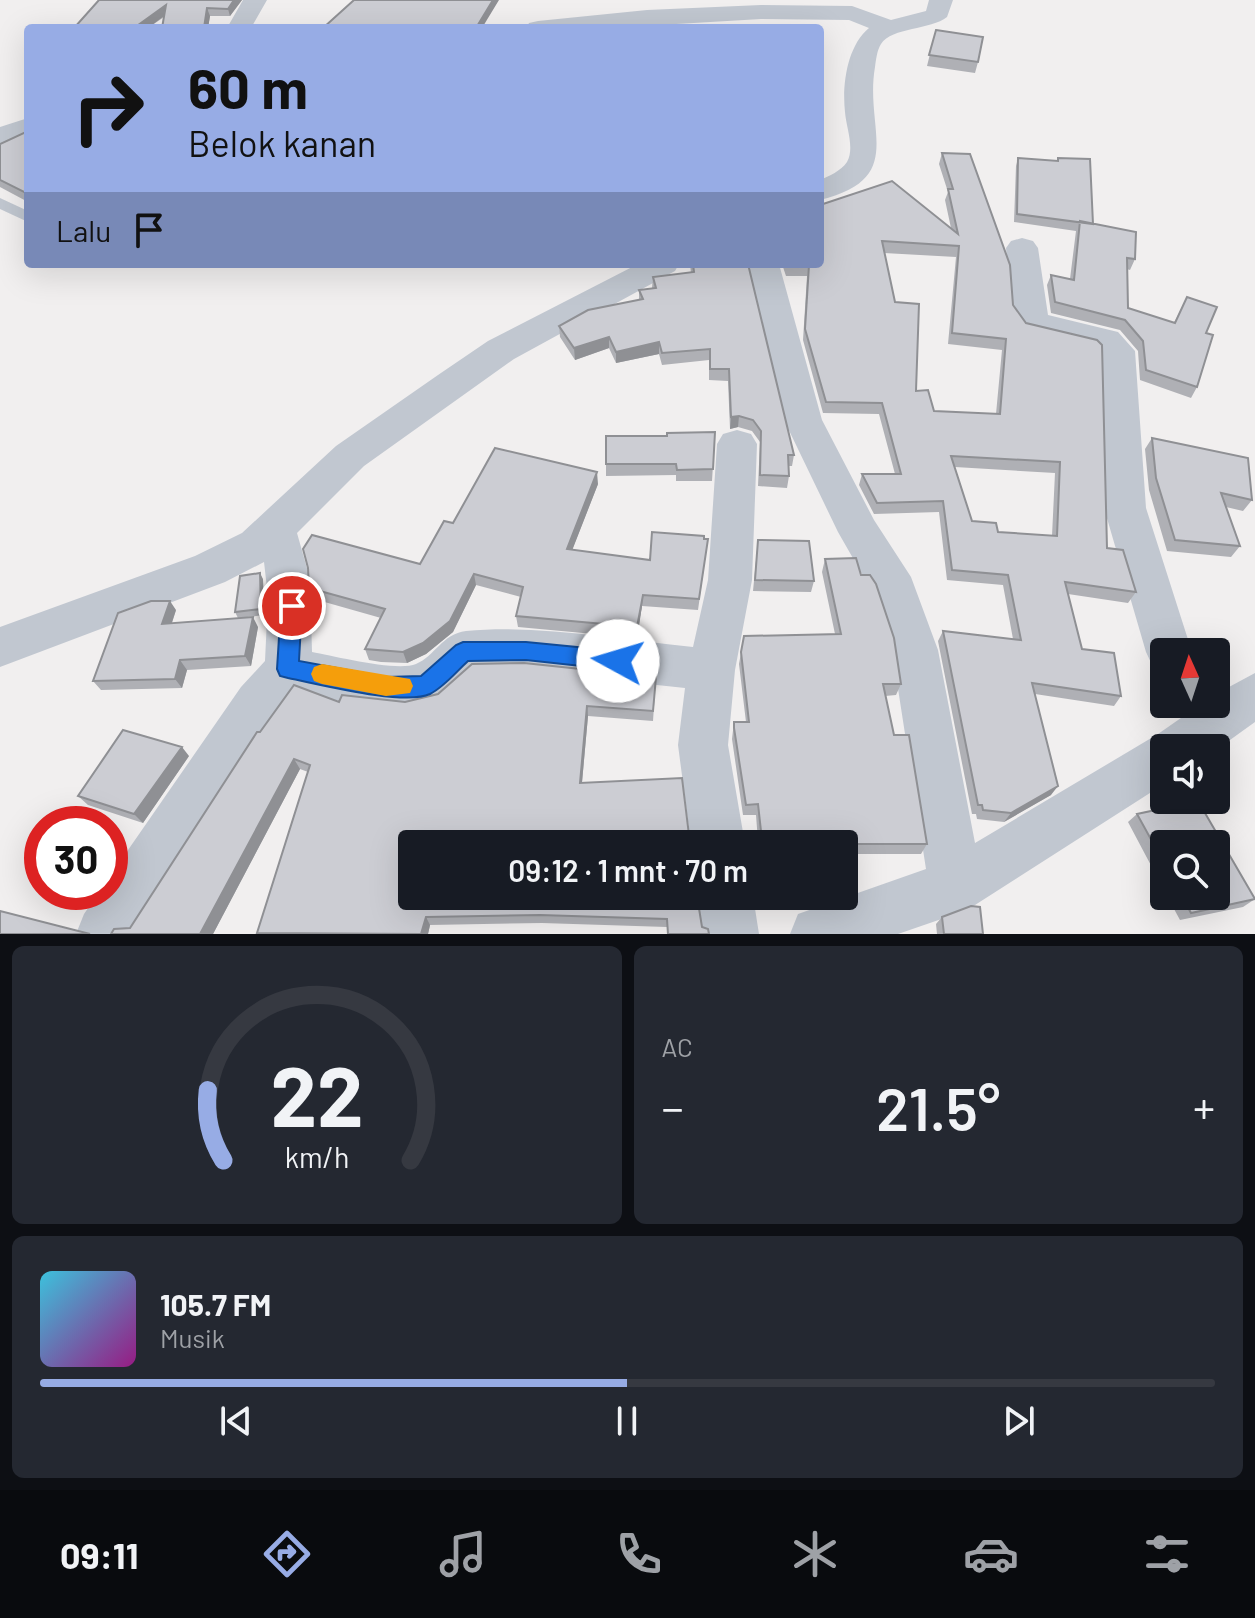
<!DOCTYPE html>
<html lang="id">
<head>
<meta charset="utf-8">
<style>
	:root { --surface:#171b24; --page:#242831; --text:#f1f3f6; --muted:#9ea1a6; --line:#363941; --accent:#97ace5 }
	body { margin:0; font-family:Barlow,sans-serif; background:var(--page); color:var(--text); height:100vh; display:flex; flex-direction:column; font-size:30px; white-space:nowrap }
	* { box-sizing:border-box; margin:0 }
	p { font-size:26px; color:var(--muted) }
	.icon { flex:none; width:44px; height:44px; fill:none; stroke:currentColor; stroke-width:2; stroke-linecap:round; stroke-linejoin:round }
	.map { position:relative; height:934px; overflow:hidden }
	.details { display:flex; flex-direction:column; gap:12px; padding:12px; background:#0d0f14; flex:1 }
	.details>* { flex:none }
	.guide { position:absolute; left:24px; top:24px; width:800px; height:244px; border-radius:8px; box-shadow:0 8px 32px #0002; background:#97ace5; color:#111; overflow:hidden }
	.needle { width:52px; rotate:357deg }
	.buttons { position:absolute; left:1150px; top:638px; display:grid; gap:16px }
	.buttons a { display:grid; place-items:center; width:80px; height:80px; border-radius:8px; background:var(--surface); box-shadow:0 8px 32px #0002; font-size:40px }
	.speed { position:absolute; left:24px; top:806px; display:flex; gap:16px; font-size:40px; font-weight:700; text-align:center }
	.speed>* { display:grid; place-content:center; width:104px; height:104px; border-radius:50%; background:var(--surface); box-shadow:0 8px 32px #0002; line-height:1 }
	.speed .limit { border:12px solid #d22; background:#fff; color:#111 }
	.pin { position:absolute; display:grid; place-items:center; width:68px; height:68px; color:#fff; margin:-34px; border:4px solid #fff; border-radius:50%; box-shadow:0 2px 8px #0007 }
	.me { position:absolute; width:88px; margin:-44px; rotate:276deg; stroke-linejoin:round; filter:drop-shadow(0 0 6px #0008) }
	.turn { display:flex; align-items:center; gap:28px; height:168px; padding:0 32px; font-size:36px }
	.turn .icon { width:104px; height:104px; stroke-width:2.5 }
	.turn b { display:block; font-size:56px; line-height:68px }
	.then { display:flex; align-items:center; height:76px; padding:0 32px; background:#0003; gap:16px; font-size:30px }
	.big { font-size:60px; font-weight:600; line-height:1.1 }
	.details .tile { flex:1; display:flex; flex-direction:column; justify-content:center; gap:12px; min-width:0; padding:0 28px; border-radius:12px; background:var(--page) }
	.details .dial { align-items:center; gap:0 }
	.dial svg { height:208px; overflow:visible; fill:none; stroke:var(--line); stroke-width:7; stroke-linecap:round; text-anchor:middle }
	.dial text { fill:var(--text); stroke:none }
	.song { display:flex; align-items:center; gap:24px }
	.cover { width:96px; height:96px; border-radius:12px; background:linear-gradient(135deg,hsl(190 70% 55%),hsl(310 70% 35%)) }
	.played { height:8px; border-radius:4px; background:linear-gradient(90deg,var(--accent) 50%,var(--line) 50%) }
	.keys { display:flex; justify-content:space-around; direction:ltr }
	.heat { display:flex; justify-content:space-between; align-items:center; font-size:44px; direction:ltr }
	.details .tiles { flex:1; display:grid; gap:12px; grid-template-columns:1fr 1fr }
	.tile:last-child { grid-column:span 2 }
	.trip { position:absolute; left:398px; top:830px; width:460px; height:80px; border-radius:8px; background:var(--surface); box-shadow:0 8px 32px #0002; font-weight:600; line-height:80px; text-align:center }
	.dock { display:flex; height:128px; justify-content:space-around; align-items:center; background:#090b0e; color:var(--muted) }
	.dock .icon { width:56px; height:56px }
	.dock .on { color:var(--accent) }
	.dock b { font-size:36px; color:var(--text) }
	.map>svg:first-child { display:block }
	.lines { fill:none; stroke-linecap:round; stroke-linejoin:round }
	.lane { fill:#c1c7d0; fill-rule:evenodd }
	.street { fill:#c1c7d0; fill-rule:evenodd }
	.wall { fill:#afb0b5; fill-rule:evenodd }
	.shaded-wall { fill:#8f9094 }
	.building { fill:#cccdd3; stroke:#8f9094; stroke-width:2; fill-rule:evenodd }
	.route { fill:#1a73e8; stroke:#114b97; stroke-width:2 }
	.slow { fill:#f59e0b }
</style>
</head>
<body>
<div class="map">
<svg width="1255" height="934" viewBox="0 0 1255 934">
	<rect width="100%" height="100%" fill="#f1efef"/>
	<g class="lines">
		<path class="lane" d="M0,198L28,211V222L0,209Z"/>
		<path class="street" d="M243,0H267L251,28H227Z
			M929,0H953L947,17C931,30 892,27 881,44C877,50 876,60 875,67C864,130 908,178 820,200V180C829,176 841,171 847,162C855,148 846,127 845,112C842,85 847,46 869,28L849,20L761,19L609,28H526L529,23L538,21L647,10L761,5L852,6L891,20L926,11Z
			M28,118V136L0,145V127Z
			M1022,238L1033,241L1038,248L1048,315L1118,332L1135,351L1146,508L1192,652H1164V671L1153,667L1146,652L1104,508L1099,355L1093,349L1024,332L1012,316L1006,248L1011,241Z
			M638,264H679L675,271L514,359L364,466L297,533L310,579L312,652C334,656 397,672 416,664C435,656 442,634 466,631C540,624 619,640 693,647L708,580L717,444L723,434L737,430L751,434L757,444L752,580L735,670L728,745L745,844H691L678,745L685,688L526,671L473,672C463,682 452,695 440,702C405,721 336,699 298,692L275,719L137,934H76L84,914L99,892H110V876L241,687L265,661L268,597L264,562L225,582L0,667V627L195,556L242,533L336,446L438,375L488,341Z
			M747,264H779L822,420L874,520L911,577L938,650L975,843L1158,734L1201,704H1216V694L1255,673V722L1216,750L1164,748V784L975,905L956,914L898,934H790L798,914L926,869L892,650L874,595L838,532L784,420Z
			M697,896H753L759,934H703Z"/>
	</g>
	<path class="wall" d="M242,0L230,16H210L208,28H162L164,17L148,28H74Z
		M936,30L978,62L975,73L927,66Z
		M28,131V202L0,187V144Z
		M942,153L1013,305L1107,548L1136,592L1128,603L1068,594L1082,649L1121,696L1114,706L1035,694L1051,795L1004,822L977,819L976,814H972L938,641L943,631L1013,639L1003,585L947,580L939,512L874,514L859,485L862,474H895L879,414L823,413L803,340L807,276H786L782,264H820V205L951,228L945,200L948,192L939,164ZM884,253L956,257L948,344L1002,350L996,414L934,411L916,391ZM955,467L1055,473L1052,536L998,532L972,521Z
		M1018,158L1057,161L1058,158L1093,224L1135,259L1130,270L1127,269L1128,308L1174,323L1187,297L1206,333L1197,387L1191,398L1140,380L1138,351L1120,330L1051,313L1047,285L1051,275L1070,279L1076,231L1014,222L1016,166Z
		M690,264H748L794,455L792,466H788L789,476L787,488L758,486L760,442L752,431L738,427L730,429L728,381L709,380V360L662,365L659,354L616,363L609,348L575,360L560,337L559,326L639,300V290L652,288L653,277L691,273Z
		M715,432L712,481H676V475L606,476V436H667Z
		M1152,438L1252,500L1243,511L1226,507L1240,546L1231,557L1167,551L1149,490L1145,449Z
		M598,484L572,550L650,560L704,539H708L698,610L642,606L637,638L518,627L516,616L521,597L476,585L453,632L426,654L407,663L381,662L369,660L365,649L381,618L314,599L309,588L308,568L420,564L453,523Z
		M758,540L814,581L811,592L753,591Z
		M825,559L861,575L901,684L896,695L885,696L894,735L927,844L921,854H844V844H834V842L758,841L756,815H743L732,739L734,722H746L739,664L744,636L835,634L822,572Z
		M263,579L264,615L238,618L235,612Z
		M176,610L172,623L258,627L251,666L187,670L182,688L101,690L93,681Z
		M656,677L653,721L588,716L582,783L697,896L702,927L709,934H667V927L542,923L430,925L428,934H258L257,933L308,772L300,769L213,934H111L130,928L260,732L339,702H405Z
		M189,756L143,823L88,805L78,796Z
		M1137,814L1255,899L1243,907L1180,920L1167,896H1216L1164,844V890L1128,822Z
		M942,917L983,934H937L936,924Z"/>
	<path class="shaded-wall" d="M234,0H242L230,16L228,9Z
		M493,0H499L482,28H476Z
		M166,5L168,13L148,28H134Z
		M207,8L210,16L208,28H204Z
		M609,337V348L575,360L574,348Z
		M659,342V354L616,363V352Z
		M739,416L738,427L730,429L731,417Z
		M597,472L598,484L568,561L567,549Z
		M260,573L263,579L264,615L261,609Z
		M474,574L476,585L453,632L426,654L407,663L403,652Z
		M643,595L642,606L637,638V627Z
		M170,601L176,610L168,634L162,624Z
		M253,617L258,627L251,666L245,656Z
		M180,660L187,670L182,688L175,679Z
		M587,706L588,716L581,793L580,783Z
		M182,747L189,756L143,823L134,814Z
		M294,759L300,769L213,934H200Z
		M1058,786L1051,795L1004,822L1011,813Z
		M426,917L430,925L428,934H421Z"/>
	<path class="building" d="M99,0H234L228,9L207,8L204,28H162L166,5L134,28H74Z
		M354,0H493L476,28H323Z
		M936,30L983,37L978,62L929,55Z
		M28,131V194L0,180V144Z
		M942,153L970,154L1010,265L1013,305L1026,323L1097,340L1102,345L1107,548L1123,550L1136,592L1065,582L1082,649L1114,653L1121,696L1032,683L1058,786L1011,813L983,810L982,805H978L943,631L1021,640L1008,575L952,570L943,501L877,503L862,474H901L882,403L826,402L805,329L809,265H787V264H820V205L892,181L958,234L948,189H953ZM882,241L959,246L952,333L1006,339L1000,414L934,411L928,390L916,391L919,304L895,302ZM951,456L1060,462L1057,536L998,532L996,523L972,521Z
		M1018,158L1058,161V158L1090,159L1093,224L1017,214Z
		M1080,221L1136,232L1135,259L1127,258L1128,308L1175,323L1187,297L1217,307L1206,333L1213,335L1197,387L1146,370L1143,341L1125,320L1055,302L1051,275L1074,280Z
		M693,264H748L794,455H788L789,476L760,475L761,431L753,420L739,416L731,417L729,369H710V349L662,353L659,342L616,352L609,337L574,348L559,326L588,310L643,299L639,290L656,288L653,277L694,272Z
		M715,432L713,469L677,470L676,464H606V436H667V433Z
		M1152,438L1248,458L1252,500L1221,493L1240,546L1175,540L1156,478Z
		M495,448L597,472L567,549L650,560L652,532L704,536V539H708L699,599L643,595L637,627L516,616L523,587L474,574L450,621L423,643L403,652L365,649L385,609L309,588L308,568L303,549L312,535L420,564L444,521L453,523Z
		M758,540L809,541L814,581L755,580Z
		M856,558L861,575H870L876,584L894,638L901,684H883L894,735H909L927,844H840L838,832L761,831L758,804L746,805L734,728V722H749L741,652L744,636L841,634L825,559Z
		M260,573L261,609L235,612L240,576Z
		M151,601H170L162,624L253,617L245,656L180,660L175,679L93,681L118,613Z
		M524,663L656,677L653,711L587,706L580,783L682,778L689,835L702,838V844H412V896H697L702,927L708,929L709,934H668L667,919L540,915L426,917L421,934L257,933L310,765L294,759L200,934H111L114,929L130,928L257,732H260L294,685L339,702L342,695L405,702L438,694L472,664Z
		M123,730L182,747L134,814L78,796Z
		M1198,801L1255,899L1191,913L1182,896H1216V844H1164V863L1137,814Z
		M971,906L980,907L983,934H944L942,917Z
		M0,911L90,934H0Z"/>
	<path class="route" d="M292,598L299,600L302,606L299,661L386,677L421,676L456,645L463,642H526L618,651L626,654L629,661L626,667L618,670L526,660L468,661C457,671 444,687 430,694C404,706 319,684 288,678L280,676L277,669L281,606L284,600Z"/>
	<path class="slow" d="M322,664L410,679L413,686L410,693L386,696L322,684L314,681L311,674L314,667Z"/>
</svg>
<div class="buttons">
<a><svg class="needle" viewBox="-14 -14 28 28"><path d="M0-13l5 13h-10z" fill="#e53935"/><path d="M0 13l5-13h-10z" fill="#9ea1a6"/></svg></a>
<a><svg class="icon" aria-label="sound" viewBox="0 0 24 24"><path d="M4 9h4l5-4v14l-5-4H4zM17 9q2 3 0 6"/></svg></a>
<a><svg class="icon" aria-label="search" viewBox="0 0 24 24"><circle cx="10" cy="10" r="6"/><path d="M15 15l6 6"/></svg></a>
</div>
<div class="speed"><div class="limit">30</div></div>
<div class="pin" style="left:292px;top:606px;background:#d93025"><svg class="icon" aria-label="arrive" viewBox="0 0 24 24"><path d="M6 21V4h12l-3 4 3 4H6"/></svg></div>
<svg class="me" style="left:618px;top:661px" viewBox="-20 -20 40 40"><circle r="19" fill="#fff"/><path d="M0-13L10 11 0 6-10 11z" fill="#1a73e8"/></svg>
<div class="trip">09:12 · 1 mnt · 70 m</div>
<div class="guide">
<div class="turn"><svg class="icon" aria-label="right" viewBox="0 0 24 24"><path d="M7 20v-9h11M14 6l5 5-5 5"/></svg><div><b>60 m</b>Belok kanan</div></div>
<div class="then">Lalu<svg class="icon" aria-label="arrive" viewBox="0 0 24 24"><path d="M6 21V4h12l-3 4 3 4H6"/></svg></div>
</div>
</div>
<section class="details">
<div class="tiles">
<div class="tile dial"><svg viewBox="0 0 100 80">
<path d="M14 69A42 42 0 1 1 86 69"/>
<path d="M14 69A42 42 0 0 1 8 42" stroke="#97ace5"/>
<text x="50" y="56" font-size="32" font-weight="700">22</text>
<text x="50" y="72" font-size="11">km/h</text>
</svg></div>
<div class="tile"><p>AC</p>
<div class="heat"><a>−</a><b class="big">21.5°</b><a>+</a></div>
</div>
<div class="tile">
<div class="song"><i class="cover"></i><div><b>105.7 FM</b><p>Musik</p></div></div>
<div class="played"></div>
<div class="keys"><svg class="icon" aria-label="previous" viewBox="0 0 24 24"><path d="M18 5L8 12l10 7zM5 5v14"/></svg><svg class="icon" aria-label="pause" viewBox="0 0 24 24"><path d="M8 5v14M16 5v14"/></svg><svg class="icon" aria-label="next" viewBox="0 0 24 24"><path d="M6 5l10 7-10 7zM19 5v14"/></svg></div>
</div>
</div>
</section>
<nav class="dock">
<b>09:11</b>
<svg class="icon on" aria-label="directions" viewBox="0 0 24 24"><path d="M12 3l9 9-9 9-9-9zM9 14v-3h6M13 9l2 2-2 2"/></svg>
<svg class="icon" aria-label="music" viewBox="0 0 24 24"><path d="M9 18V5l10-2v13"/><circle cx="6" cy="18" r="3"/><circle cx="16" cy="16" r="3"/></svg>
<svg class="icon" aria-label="phone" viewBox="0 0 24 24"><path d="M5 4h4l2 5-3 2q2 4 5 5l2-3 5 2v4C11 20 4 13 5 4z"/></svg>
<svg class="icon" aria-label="climate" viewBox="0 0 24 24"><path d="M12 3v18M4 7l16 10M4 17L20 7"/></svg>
<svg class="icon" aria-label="car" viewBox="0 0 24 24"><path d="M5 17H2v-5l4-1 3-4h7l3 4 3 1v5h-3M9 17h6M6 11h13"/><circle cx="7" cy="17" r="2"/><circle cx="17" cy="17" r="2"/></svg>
<svg class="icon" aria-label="filters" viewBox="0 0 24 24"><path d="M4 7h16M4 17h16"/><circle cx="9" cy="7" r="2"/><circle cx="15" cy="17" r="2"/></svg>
</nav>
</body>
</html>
